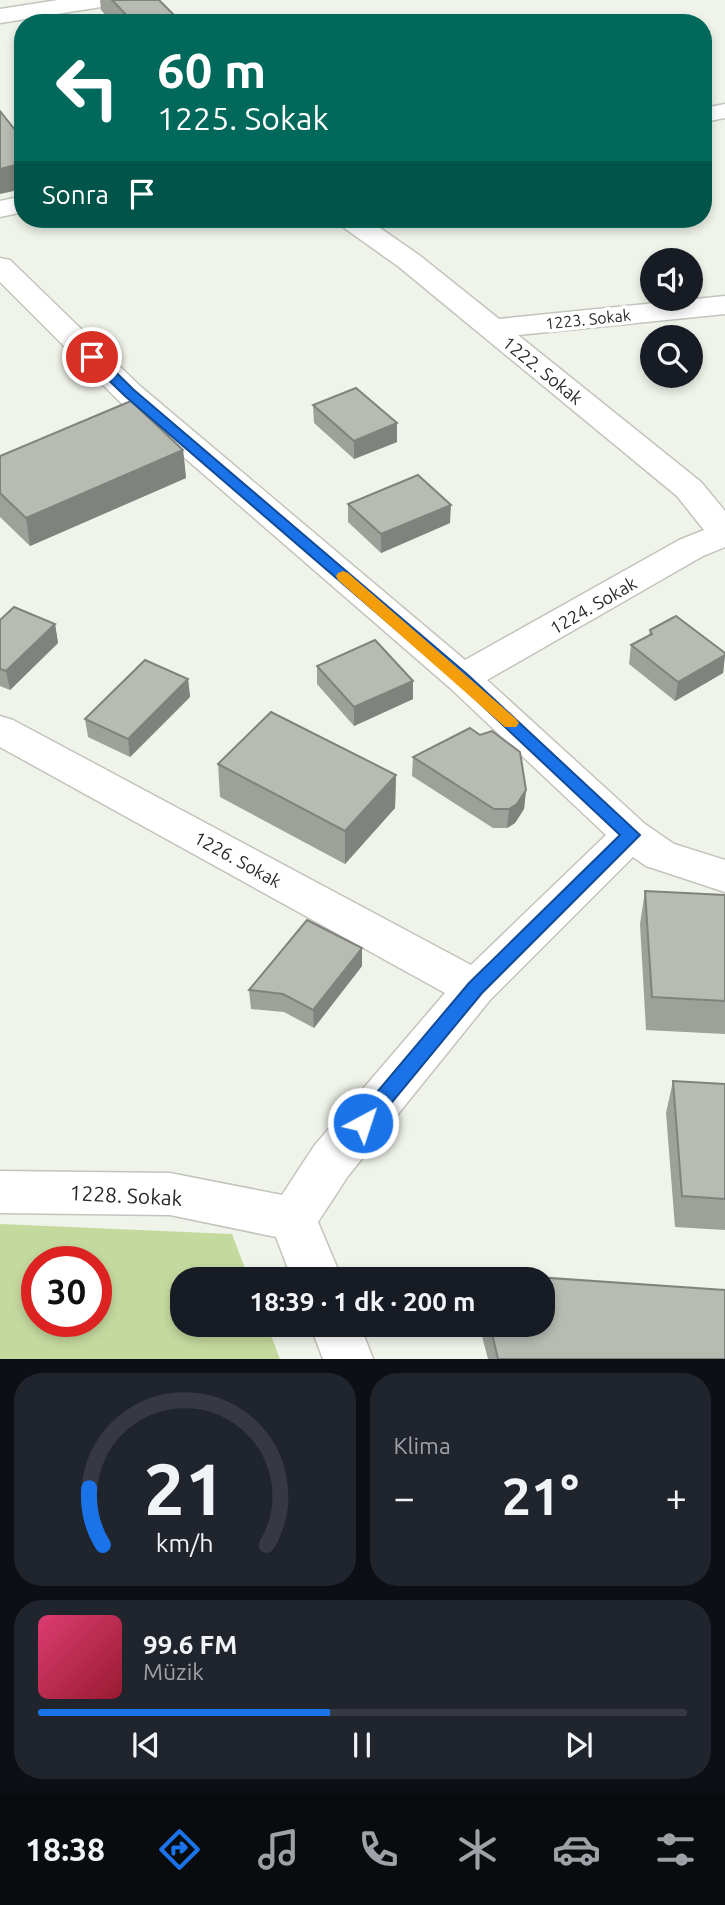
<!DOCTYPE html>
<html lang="tr">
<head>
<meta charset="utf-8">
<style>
	:root { --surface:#171b24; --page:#20242c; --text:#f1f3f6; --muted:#9ea1a6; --line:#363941; --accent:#1a73e8 }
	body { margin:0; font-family:Ubuntu,sans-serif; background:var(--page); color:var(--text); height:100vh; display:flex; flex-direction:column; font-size:26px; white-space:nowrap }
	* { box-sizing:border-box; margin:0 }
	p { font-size:23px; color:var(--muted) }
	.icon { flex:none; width:38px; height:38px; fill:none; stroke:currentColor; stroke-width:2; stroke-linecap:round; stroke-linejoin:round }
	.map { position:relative; height:1359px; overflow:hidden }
	.side { display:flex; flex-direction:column; gap:14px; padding:14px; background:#0d0f14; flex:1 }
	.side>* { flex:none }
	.guide { position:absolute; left:14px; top:14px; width:698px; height:214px; border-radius:28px; box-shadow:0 4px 10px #0003; background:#00695c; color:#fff; overflow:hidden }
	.controls { position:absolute; left:640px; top:248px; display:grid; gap:14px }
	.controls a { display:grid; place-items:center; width:63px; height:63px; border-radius:50%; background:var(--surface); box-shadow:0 4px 10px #0003; font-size:35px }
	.speed { position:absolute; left:21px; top:1246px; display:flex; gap:14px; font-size:35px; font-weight:700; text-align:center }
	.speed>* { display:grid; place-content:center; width:91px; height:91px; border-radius:50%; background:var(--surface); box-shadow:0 4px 10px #0003; line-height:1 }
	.speed .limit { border:10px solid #d22; background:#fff; color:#111 }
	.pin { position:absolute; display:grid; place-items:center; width:60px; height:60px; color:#fff; margin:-30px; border:4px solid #fff; border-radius:50%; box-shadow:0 2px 7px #0007 }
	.me { position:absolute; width:77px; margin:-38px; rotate:40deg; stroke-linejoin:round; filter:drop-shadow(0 0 5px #0008) }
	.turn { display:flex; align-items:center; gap:24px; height:147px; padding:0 28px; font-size:32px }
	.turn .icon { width:91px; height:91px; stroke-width:2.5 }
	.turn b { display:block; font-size:49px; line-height:60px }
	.then { display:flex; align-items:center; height:66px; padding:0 28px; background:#0003; gap:14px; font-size:26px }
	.big { font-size:52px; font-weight:700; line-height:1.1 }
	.side .widget { flex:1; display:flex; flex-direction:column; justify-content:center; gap:10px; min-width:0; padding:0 24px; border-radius:28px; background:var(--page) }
	.side .dial { align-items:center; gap:0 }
	.dial svg { height:182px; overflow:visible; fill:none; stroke:var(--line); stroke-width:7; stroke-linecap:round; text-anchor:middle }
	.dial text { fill:var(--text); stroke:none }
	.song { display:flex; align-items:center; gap:21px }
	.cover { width:84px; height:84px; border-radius:10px; background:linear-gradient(135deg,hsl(340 70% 55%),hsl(350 70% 35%)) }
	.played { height:7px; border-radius:4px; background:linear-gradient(90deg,var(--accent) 45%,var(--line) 45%) }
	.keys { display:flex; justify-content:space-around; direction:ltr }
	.heat { display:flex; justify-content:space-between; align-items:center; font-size:38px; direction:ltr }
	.side .tiles { flex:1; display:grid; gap:14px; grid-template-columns:1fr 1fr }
	.widget:last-child { grid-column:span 2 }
	.trip { position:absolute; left:170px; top:1267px; width:385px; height:70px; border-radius:28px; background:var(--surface); box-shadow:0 4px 10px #0003; font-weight:700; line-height:70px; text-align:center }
	.dock { display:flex; height:112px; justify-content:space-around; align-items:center; background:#090b0e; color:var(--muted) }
	.dock .icon { width:49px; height:49px }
	.dock .selected { color:var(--accent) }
	.dock b { font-size:32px; color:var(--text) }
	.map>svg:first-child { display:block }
	.green { fill:#c4d99e; fill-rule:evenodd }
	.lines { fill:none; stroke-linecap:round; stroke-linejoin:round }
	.minor-casing { stroke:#c1c5bc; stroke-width:3 }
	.minor { fill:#fff; fill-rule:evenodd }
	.wall { fill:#9da199 }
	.shaded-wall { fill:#80837d }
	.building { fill:#b7bbb2; stroke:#80837d; stroke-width:2 }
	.route { fill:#1a73e8; stroke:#114b97; stroke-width:2 }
	.slow { fill:#f59e0b }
	.labels { text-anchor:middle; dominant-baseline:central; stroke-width:7; stroke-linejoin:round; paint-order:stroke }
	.far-street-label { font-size:16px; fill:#282a26; stroke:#fff }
	.street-label { font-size:18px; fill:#282a26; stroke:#fff }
	.near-street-label { font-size:21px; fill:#282a26; stroke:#fff }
</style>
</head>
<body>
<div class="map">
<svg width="725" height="1359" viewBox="0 0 725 1359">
	<rect width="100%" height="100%" fill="#eff3e9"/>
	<path class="green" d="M0,1224L232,1234L249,1279H182V1325H267L280,1359H0ZM37,1262H96V1321H37Z"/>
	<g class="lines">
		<g class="minor-casing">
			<path id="minor" d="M58,0H112L109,5L101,7L0,23V9Z
				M725,104V118L704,122V108Z
				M23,196V212L0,217V201Z
				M337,219H367L419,255L499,319L725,296V314L518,335L701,482L725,511V547L703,556L487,680L645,824L674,844L725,860V892L646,866L633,857L490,1000L348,1176L318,1222L342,1279H292L276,1237L170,1215L0,1213V1171L170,1173L282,1195L314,1146L445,993L0,747V716L13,720L471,965L606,835L449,687L118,400L0,282V258L10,260L140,386L465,660L679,540L704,530L677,496L399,267L340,225Z
				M310,1325H360L373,1359H323Z"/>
		</g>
		<use href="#minor" class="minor"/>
	</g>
	<path class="wall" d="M100,0H159L182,23H113L101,10Z
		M313,405L397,423V442L354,459L314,423Z
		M183,450L186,478L30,546L0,517V456Z
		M348,504L450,523L381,553L348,522Z
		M0,620L55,624L58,643L10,690L0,686Z
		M650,630L725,653L723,673L675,701L629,664L631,645L649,636Z
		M317,666L413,699L354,726L317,684Z
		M188,679L190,697L130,757L88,737L85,719Z
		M413,757L526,790L524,809L515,823L507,828H493L412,776Z
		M218,764L396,775L395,808L345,864L220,797Z
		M645,891L725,895V1034L646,1030L640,924Z
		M362,966L314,1028L284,1012L251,1009L249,990Z
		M673,1081L725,1084V1230L675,1227L666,1113Z
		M477,1273L725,1290V1359H488L479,1325H542V1279H476Z"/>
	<path class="shaded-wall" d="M23,163V189L0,194V169Z
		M397,423V442L354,459V441Z
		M183,450L186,478L30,546L26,518Z
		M451,505L450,523L381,553V534Z
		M55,624L58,643L10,690L6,671Z
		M725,655L723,673L675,701L678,682Z
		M188,679L190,697L130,757L128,739Z
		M413,681V699L354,726V707Z
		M396,775L395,808L345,864V831Z
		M526,790L524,809L515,823L507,828L509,809Z
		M362,948V966L314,1028L313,1010Z"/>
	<path class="building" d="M112,0H159L182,23H134Z
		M0,111L23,140V163L0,169Z
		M356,388L397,423L354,441L313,405Z
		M131,401L183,450L26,518L0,493V456Z
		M418,475L451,505L381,534L348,504Z
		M14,607L55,624L6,671L0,669V620Z
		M676,616L725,653V655L678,682L631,645L652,634L650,630Z
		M375,640L413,681L354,707L317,666Z
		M145,660L188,679L128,739L85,719Z
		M271,712L396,775L345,831L218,764Z
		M470,728L480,735L492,731L520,752L526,790L517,804L509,809H494L413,757Z
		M645,891L725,895V1001L652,997Z
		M307,920L362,948L313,1010L283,994L249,990Z
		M673,1081L725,1084V1199L682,1196Z
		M477,1273L725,1290V1359H498L490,1325H542V1279H478Z"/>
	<path class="route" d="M92,353L97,354L134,390L468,675L640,835L482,993L370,1129L363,1132L356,1129L353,1123L356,1117L469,983L620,835L457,682L125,396L88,360L86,357Z"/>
	<path class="slow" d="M343,571L348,573L516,719L519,723L516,727H505L338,580L336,576L338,573Z"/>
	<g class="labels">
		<g class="far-street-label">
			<text transform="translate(588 319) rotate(-6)">1223. Sokak</text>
		</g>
		<g class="street-label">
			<text transform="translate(543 370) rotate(39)">1222. Sokak</text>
			<text transform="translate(593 605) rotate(-30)">1224. Sokak</text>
			<text transform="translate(238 859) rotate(29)">1226. Sokak</text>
		</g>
		<g class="near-street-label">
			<text transform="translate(126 1195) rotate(3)">1228. Sokak</text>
		</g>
	</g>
</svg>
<div class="controls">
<a><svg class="icon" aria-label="sound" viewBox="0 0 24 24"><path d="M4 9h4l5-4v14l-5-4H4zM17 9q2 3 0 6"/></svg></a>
<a><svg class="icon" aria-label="search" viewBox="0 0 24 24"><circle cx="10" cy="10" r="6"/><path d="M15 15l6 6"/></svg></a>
</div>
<div class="speed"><div class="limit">30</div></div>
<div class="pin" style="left:92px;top:357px;background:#d93025"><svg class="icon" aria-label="arrive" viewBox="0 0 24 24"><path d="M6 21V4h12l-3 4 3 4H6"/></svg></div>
<svg class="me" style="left:363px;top:1123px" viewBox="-20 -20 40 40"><circle r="17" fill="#1a73e8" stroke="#fff" stroke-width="3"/><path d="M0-11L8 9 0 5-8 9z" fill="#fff"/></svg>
<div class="trip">18:39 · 1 dk · 200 m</div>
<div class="guide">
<div class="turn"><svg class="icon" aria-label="left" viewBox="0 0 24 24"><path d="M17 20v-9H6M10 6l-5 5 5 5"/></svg><div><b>60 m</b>1225. Sokak</div></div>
<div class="then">Sonra<svg class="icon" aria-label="arrive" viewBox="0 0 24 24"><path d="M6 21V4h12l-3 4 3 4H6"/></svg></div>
</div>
</div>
<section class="side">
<div class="tiles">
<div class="widget dial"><svg viewBox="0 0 100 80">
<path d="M14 69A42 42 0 1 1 86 69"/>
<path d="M14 69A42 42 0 0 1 8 44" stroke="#1a73e8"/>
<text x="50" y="56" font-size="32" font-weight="700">21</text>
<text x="50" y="72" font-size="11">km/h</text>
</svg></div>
<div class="widget"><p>Klima</p>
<div class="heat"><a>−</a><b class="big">21°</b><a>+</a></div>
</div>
<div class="widget">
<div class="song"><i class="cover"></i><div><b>99.6 FM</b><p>Müzik</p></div></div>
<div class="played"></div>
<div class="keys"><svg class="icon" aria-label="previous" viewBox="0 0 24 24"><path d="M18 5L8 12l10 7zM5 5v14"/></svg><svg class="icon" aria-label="pause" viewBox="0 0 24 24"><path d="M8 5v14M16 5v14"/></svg><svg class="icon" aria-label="next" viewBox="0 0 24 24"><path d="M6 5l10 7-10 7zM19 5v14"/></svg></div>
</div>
</div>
</section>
<nav class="dock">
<b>18:38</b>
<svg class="icon selected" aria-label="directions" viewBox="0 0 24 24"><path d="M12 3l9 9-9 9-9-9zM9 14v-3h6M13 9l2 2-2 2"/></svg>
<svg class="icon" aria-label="music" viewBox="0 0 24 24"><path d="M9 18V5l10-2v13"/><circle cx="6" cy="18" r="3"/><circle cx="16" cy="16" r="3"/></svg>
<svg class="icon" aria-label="phone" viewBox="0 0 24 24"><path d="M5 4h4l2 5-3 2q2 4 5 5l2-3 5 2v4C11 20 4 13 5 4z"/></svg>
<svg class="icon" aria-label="climate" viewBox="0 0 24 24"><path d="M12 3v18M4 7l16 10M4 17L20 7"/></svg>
<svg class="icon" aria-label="car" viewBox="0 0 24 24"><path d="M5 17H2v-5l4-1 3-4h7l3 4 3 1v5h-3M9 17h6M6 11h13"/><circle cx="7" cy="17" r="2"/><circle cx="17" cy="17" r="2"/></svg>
<svg class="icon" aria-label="filters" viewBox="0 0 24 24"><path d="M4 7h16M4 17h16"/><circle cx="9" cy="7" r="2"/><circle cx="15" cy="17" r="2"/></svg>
</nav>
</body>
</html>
